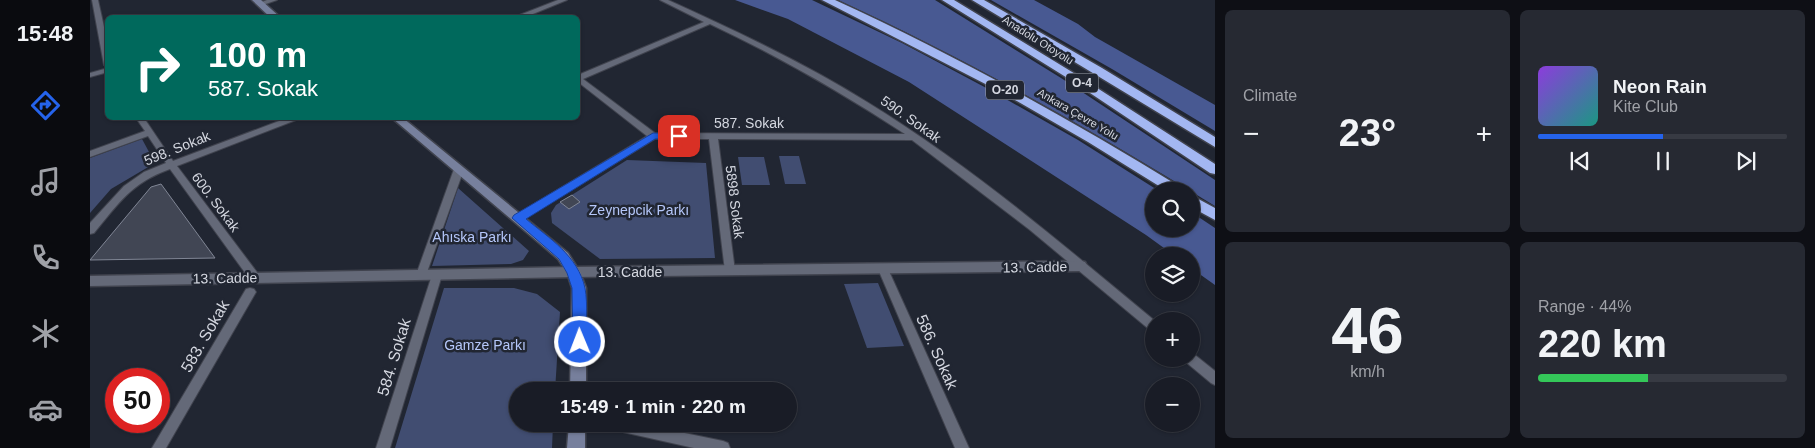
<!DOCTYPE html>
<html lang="en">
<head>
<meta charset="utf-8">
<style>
	:root { --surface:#191c26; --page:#262932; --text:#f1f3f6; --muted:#9fa1a7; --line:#373a43; --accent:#2563eb }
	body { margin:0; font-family:Helvetica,sans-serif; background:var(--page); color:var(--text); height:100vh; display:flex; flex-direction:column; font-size:19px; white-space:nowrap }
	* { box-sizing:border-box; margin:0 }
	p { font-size:16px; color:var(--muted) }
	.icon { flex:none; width:28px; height:28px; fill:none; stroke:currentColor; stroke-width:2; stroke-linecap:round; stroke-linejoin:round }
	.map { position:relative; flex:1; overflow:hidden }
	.side { display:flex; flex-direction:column; gap:10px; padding:10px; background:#0e0f15; width:600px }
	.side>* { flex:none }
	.top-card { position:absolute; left:15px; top:15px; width:475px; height:105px; border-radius:8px; box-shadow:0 1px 4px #0004,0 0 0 1px var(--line); background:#00695c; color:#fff; overflow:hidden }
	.tools { position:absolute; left:1055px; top:182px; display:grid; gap:10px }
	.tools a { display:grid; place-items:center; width:55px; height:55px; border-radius:50%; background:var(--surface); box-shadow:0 1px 4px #0004,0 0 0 1px var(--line); font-size:25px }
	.speed { position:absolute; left:15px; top:368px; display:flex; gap:10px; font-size:25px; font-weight:700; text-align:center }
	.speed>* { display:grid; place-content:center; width:65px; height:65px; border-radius:50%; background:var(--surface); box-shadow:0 1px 4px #0004,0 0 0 1px var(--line); line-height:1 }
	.speed .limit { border:8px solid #d22; background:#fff; color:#111 }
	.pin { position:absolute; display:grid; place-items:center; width:42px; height:42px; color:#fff; margin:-21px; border-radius:10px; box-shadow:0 2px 8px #0006 }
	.me { position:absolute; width:55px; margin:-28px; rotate:359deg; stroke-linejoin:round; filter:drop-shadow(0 0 4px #0008) }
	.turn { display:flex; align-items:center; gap:18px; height:105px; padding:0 20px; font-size:22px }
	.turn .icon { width:65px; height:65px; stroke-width:2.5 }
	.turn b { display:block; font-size:35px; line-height:42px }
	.big { font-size:38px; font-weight:600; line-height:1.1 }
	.side .card { flex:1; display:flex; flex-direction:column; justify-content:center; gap:8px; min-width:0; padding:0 18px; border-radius:8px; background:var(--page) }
	.side .dial { align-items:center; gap:0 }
	.dial b { font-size:65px; line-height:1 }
	.song { display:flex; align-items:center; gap:15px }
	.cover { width:60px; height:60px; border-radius:8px; background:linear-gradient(135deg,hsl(270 70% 55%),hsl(170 70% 35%)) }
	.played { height:5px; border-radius:2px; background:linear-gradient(90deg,var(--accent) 50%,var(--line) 50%) }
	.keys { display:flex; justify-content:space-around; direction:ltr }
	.heat { display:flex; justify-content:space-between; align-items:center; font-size:28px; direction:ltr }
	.charge { height:8px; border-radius:4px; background:linear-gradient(90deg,#34c759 44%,var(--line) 0) }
	.side .tiles { flex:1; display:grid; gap:10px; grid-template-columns:repeat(2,1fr) }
	.trip { position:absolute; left:419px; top:382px; width:288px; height:50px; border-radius:25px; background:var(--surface); box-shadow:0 1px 4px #0004,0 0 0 1px var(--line); font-weight:600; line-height:50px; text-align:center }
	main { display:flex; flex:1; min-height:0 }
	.tab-bar { display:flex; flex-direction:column; width:90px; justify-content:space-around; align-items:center; background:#0a0b0f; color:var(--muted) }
	.tab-bar .icon { width:35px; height:35px }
	.tab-bar .active { color:var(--accent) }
	.tab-bar b { font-size:22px; color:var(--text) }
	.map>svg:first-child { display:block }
	.green { fill:#414d71 }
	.forest { fill:#485992 }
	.building { fill:#414654; stroke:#808695 }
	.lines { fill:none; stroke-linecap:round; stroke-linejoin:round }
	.minor-casing { stroke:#40434e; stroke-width:2 }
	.tertiary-casing { stroke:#40434e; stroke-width:3 }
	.secondary-casing { stroke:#40434e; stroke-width:3 }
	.motorway-casing { stroke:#40434e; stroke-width:3 }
	.minor { fill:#646978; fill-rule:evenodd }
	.tertiary { fill:#646978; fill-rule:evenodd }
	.secondary { fill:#77809d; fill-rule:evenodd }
	.motorway { fill:#a3b7f2; fill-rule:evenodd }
	.route { fill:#2563eb; stroke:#184099 }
	.labels { text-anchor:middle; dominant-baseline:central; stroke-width:5; stroke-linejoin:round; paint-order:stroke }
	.far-street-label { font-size:11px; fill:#d5d8e1; stroke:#212632 }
	.shield { fill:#212632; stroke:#9fa3ac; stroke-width:1 }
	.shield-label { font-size:12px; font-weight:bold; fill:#d5d8e1 }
	.street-label { font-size:14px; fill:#d5d8e1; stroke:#212632 }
	.park-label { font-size:14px; fill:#b5c7fa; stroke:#212632 }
	.near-street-label { font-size:16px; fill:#d5d8e1; stroke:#212632 }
</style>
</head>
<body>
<main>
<nav class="tab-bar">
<b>15:48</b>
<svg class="icon active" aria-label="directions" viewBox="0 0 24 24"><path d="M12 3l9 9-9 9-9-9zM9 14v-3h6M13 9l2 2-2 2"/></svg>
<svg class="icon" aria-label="music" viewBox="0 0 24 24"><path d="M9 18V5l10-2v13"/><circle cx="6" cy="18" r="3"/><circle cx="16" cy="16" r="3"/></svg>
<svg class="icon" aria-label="phone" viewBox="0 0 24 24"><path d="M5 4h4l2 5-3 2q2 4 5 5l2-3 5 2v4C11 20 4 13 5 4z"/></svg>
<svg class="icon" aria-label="climate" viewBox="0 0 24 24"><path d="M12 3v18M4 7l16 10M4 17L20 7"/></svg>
<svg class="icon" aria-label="car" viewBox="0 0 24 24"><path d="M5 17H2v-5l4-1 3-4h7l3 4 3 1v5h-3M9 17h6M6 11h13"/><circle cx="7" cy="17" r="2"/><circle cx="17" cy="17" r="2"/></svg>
</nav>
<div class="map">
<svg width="1125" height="448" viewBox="0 0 1125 448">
	<rect width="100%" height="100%" fill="#212632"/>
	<path class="green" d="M52,139L65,163L21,189L0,213V158Z
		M689,156H709L716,184H695Z
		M648,157H674L680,185H652Z
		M537,160L616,163L625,258L510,259L462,223L461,213L466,205Z
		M368,188L439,251L433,260L421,264L342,266Z
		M788,283L814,346L777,348L754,284Z
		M354,288H424L447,294L470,312L465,391H428V424H463L462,448H305Z"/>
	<path class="forest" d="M645,0H722L812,43L900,90L988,140L1069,191H1064V229H1101V212L1125,228V285L1101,268V256H1085L1056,235L819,82L698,19Z
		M748,0H845L971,78L1125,180V206C1003,131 879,60 748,0Z
		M901,0H944L988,24L1005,37L1125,105V131L1022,69Z"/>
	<path class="building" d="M71,184L125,258L0,260L61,187Z
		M482,195L490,202L479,209L470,202Z"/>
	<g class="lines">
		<g class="minor-casing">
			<path id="minor" d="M2,0H8L18,45V67L14,65Z
				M177,0H187L170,6L167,4Z
				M468,0H477L433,18H422Z
				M570,0H578C646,31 713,62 777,102C880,165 972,244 1065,321H1064V332L1060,330L940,230L822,140L628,139L645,271L644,274H636L635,271L619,139H565L432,220H424L423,218L424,216L557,136L488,82V75L614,22ZM620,24C688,56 752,93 815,134L565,133L493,79Z
				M18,68V72L0,77V73Z
				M46,118H54L83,161L197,118H207L206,120L87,166L169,275L170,278L169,281H161L80,169C41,183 29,203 4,233L0,234V223L34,186L54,172L76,163L58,136L0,157V151L55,131Z
				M369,166L374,169L336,275L335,278H327L326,275L364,169Z
				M793,265L797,266L798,269L879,448H865L788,269L789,266Z
				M347,271L351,272L352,275L300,448H286L342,275L343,272Z
				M160,288L164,289L166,292L76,448H62L156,289Z
				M1101,354L1105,355L1125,371V385L1121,383L1097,363L1095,359H1101Z
				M517,424H551L633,441L638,443L640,448H604L524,430L519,428Z"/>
		</g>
		<g class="tertiary-casing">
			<path id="tertiary" d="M990,261L995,262L997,266L995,270L990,271L483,277L0,286V276L483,267Z"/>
		</g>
		<g class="secondary-casing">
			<path id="secondary" d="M162,0H171L191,18H181Z
				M302,118H313L478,253L490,272L496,288V391H480L482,288L477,273L468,259Z
				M479,424H495V448H477Z"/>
		</g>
		<g class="motorway-casing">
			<path id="motorway" d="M732,0H745C865,55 980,119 1092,188L1094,191H1077L998,142L911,92Z
				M852,0H864L987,75L1125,164V174L1120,173L979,79Z
				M882,0H894L1012,68L1125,137V147Z
				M1101,195L1125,208V220L1101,207Z"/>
		</g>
		<use href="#minor" class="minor"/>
		<use href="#tertiary" class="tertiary"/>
		<use href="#secondary" class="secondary"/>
		<use href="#motorway" class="motorway"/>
	</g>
	<path class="route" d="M563,133H589L594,136L589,139H565L436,219C459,238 488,256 495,288C498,305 496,325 496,342L494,346L490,348L485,346L483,342L482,288L477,273L469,259L422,218L424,215Z"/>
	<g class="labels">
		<g class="far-street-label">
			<text transform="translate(948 40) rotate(32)">Anadolu Otoyolu</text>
			<text transform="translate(988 114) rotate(30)">Ankara Çevre Yolu</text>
		</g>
		<g class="shield">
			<rect x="976" y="73.5" width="32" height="19" rx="4"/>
			<rect x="896" y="80.5" width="38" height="19" rx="4"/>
		</g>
		<g class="shield-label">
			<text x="992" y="83">O-4</text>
			<text x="915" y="90">O-20</text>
		</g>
		<g class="street-label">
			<text transform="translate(821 119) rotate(35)">590. Sokak</text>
			<text x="659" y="123">587. Sokak</text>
			<text transform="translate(87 148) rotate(-22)">598. Sokak</text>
			<text transform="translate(126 202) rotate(53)">600. Sokak</text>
			<text transform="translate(645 202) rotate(83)">5898 Sokak</text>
			<text transform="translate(945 267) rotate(-1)">13. Cadde</text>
			<text x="540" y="272">13. Cadde</text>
			<text transform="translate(135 278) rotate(-1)">13. Cadde</text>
		</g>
		<g class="park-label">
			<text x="549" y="210">Zeynepcik Parkı</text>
			<text x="382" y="237">Ahıska Parkı</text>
			<text x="395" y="345">Gamze Parkı</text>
		</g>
		<g class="near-street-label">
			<text transform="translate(115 336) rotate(-60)">583. Sokak</text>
			<text transform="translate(847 352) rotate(66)">586. Sokak</text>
			<text transform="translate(304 357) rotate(-73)">584. Sokak</text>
		</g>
	</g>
</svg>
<div class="tools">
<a><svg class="icon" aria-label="search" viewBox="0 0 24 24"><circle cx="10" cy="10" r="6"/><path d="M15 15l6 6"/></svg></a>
<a><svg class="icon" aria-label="layers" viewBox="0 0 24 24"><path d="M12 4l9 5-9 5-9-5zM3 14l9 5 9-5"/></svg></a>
<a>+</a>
<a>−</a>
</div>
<div class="speed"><div class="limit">50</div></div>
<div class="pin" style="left:589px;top:136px;background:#d93025"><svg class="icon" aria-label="arrive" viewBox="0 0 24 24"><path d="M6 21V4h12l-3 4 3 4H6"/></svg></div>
<svg class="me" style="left:490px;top:342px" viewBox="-20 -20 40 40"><circle r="17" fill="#2563eb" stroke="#fff" stroke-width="3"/><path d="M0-11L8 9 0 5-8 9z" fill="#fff"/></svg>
<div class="trip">15:49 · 1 min · 220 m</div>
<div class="top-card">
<div class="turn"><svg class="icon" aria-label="right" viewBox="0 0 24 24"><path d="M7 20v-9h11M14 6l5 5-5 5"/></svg><div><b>100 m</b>587. Sokak</div></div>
</div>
</div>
<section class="side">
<div class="tiles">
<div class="card"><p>Climate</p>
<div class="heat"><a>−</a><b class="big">23°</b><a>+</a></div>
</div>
<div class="card">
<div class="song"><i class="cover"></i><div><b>Neon Rain</b><p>Kite Club</p></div></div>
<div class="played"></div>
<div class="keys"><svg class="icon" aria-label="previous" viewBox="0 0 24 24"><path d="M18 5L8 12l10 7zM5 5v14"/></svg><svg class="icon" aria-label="pause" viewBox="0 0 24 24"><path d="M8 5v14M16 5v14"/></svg><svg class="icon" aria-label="next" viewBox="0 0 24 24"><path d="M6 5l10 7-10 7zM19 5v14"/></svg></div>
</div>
<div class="card dial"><b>46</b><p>km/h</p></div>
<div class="card"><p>Range · 44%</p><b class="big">220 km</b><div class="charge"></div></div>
</div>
</section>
</main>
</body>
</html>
